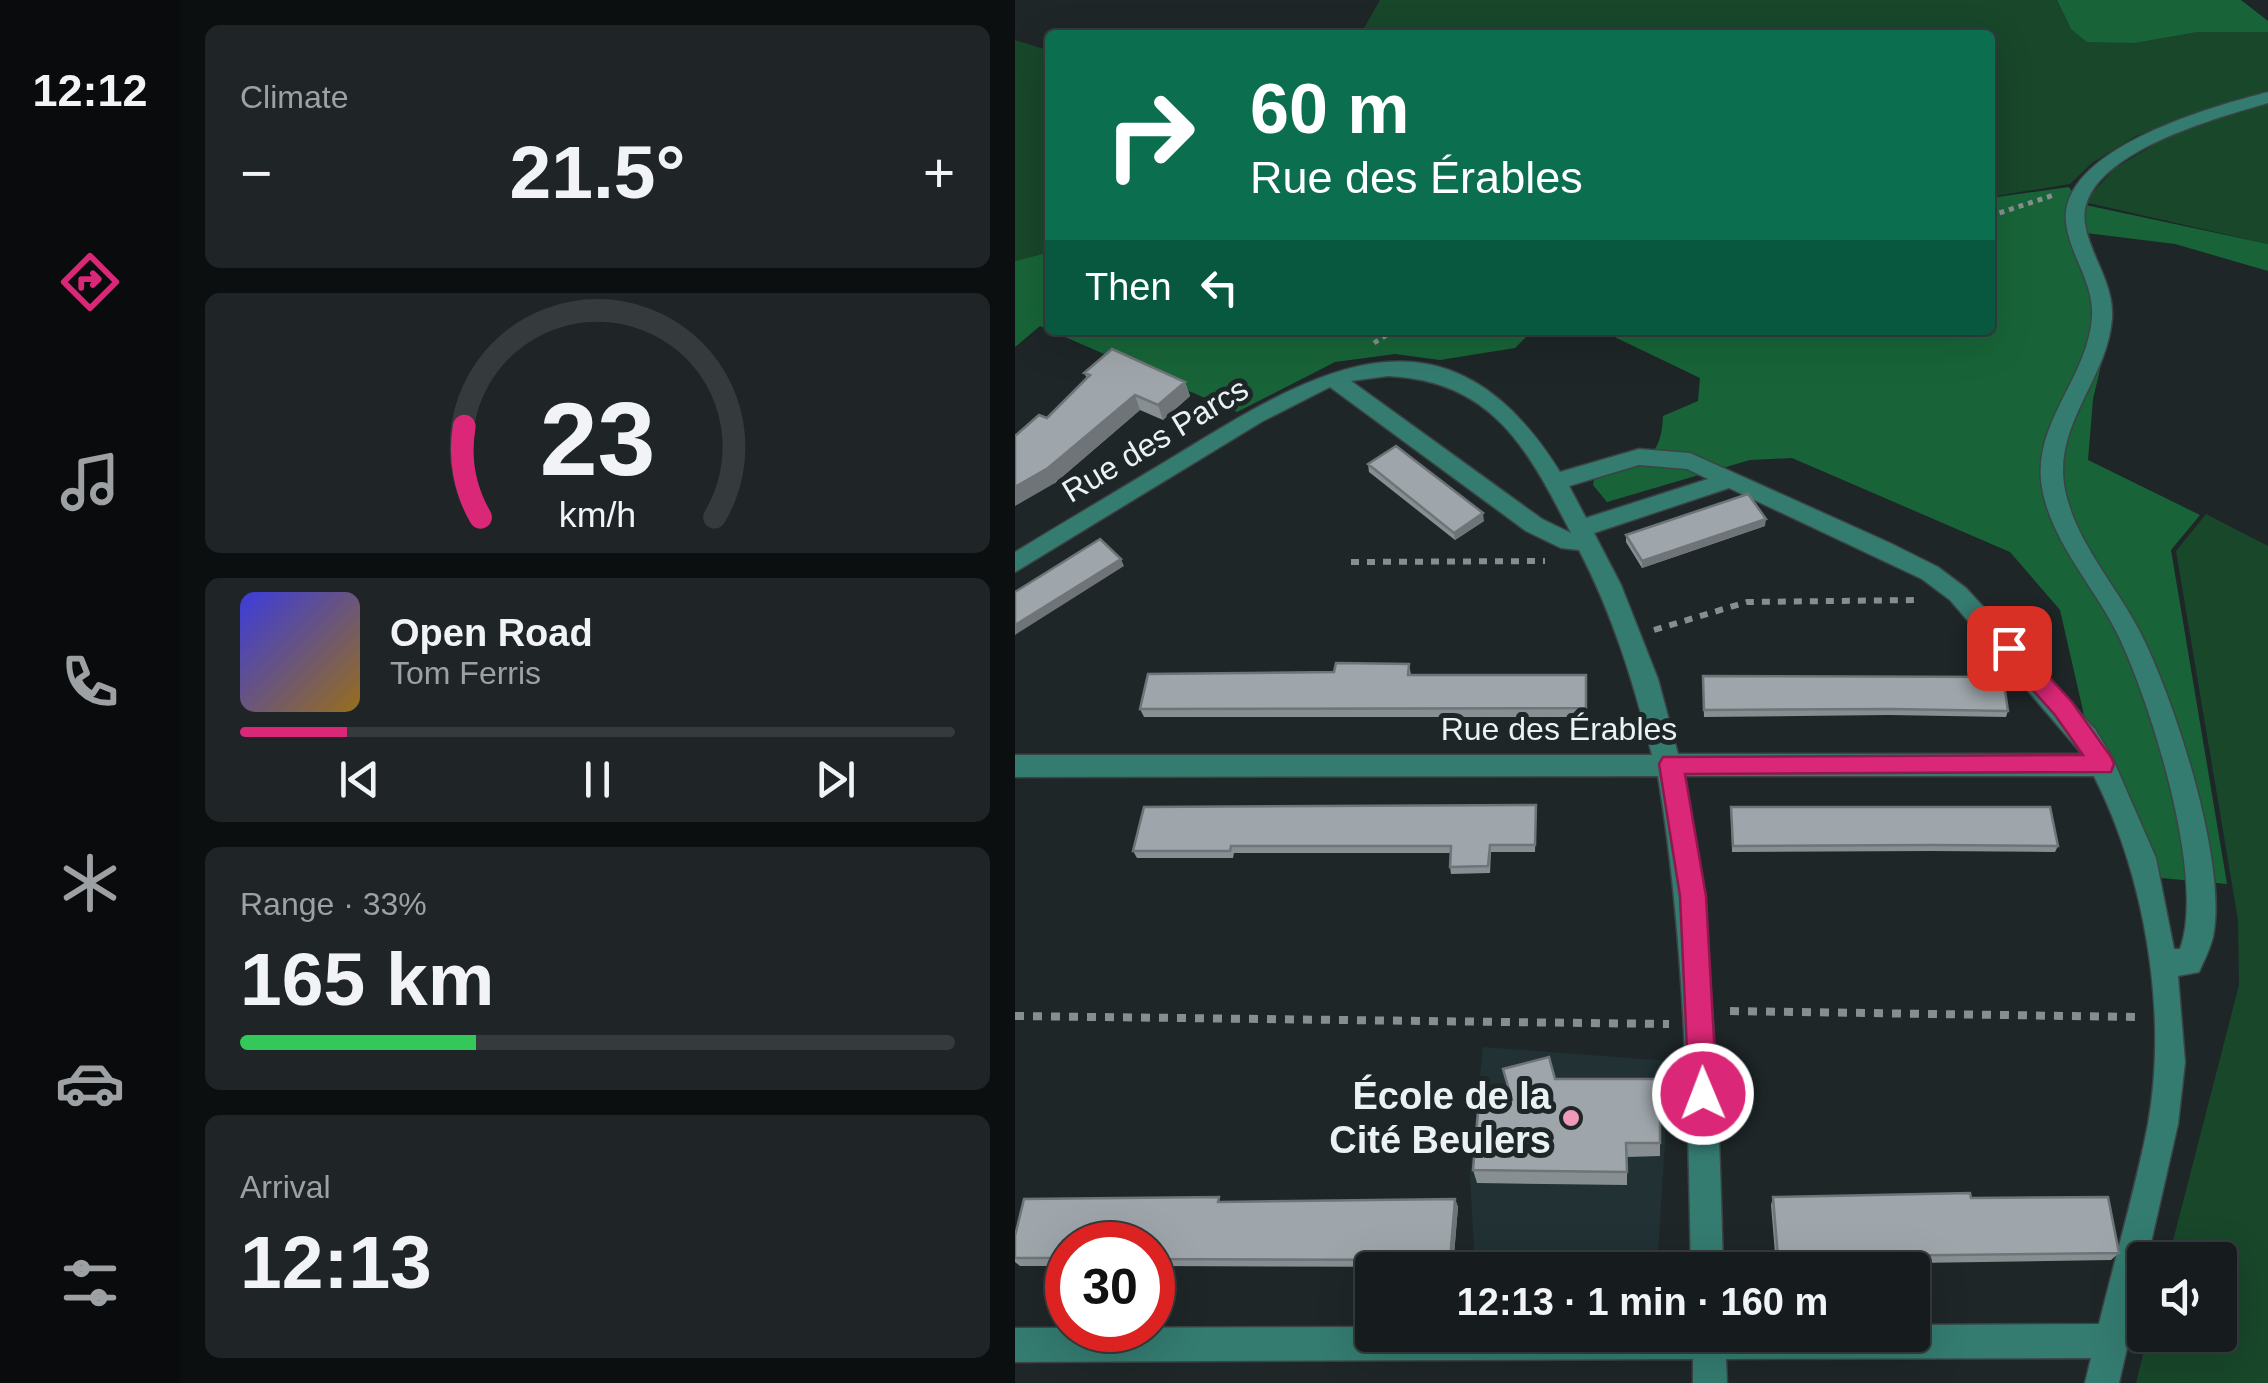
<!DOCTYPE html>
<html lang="en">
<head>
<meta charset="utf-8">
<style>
	:root { --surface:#161c1e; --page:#1f2527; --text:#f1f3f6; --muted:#9ea1a4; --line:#353a3c; --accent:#db2777 }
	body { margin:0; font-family:Arial,sans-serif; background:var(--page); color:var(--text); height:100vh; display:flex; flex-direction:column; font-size:38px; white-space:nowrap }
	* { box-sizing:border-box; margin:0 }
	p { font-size:32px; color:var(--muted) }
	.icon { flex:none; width:55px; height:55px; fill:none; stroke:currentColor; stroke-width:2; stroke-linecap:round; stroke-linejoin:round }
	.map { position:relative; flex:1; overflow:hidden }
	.side { display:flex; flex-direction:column; gap:25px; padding:25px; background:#0c0f10; width:835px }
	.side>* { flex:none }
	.banner { position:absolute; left:30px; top:30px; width:950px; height:305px; border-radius:10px; box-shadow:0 10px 40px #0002,0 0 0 2px var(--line); background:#0b6e4f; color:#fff; overflow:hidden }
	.controls { position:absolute; left:1112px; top:1242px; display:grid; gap:20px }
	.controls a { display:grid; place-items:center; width:110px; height:110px; border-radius:10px; background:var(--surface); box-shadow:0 10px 40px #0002,0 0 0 2px var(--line); font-size:50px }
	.speed { position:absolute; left:30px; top:1222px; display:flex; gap:20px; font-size:50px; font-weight:700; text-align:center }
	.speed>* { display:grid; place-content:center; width:130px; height:130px; border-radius:50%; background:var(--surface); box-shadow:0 10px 40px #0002,0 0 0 2px var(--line); line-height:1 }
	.speed .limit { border:15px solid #d22; background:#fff; color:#111 }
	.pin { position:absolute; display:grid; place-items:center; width:85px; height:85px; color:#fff; margin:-42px; border-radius:20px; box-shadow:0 5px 15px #0006 }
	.me { position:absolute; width:110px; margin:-55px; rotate:359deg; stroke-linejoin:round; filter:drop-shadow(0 0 8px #0008) }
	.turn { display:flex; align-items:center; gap:35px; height:210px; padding:0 40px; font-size:45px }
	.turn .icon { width:130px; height:130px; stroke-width:2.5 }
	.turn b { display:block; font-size:70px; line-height:85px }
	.then { display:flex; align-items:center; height:95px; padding:0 40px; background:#0003; gap:20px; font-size:38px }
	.big { font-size:75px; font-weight:700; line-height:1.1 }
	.side .tile { flex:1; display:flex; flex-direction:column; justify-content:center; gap:15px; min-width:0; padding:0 35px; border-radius:15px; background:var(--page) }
	.side .dial { align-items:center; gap:0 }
	.dial svg { height:260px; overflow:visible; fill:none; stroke:var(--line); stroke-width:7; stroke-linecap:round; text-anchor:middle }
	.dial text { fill:var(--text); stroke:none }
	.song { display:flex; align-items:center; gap:30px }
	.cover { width:120px; height:120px; border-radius:15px; background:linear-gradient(135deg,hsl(240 70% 55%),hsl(40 70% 35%)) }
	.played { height:10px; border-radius:5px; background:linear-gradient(90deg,var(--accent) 15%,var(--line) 15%) }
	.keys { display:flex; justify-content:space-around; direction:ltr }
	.heat { display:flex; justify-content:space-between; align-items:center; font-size:55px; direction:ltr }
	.charge { height:15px; border-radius:8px; background:linear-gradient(90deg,#34c759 33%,var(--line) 0) }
	.trip { position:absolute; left:340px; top:1252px; width:575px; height:100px; border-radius:10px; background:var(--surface); box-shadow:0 10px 40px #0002,0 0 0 2px var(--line); font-weight:700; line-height:100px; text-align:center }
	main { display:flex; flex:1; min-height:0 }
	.menu { display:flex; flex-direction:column; width:180px; justify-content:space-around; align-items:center; background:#090b0c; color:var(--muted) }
	.menu .icon { width:70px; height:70px }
	.menu .active { color:var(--accent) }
	.menu b { font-size:45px; color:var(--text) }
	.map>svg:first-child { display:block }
	.built { fill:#213134 }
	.green { fill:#18472a }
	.forest { fill:#186438 }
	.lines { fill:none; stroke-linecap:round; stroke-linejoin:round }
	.minor-casing { stroke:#3b4344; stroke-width:3 }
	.path-far2 { stroke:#878e90; stroke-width:5; stroke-dasharray:5 5; stroke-linecap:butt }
	.path-far1 { stroke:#878e90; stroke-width:6; stroke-dasharray:8 8; stroke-linecap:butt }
	.path { stroke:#878e90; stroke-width:8; stroke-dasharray:9 9; stroke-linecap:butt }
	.minor { fill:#347b70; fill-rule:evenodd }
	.wall { fill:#888f93 }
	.shaded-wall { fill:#6f7478 }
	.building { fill:#9ea6ab; stroke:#6f7478; stroke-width:2.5 }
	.route { fill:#db2777; stroke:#8e194d; stroke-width:2.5 }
	.poi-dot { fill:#ef9ab8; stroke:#1e2628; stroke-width:4 }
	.labels { text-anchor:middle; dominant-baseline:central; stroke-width:10; stroke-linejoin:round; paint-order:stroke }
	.street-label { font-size:32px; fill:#ecf2f3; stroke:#1e2628 }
	.near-poi-label { font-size:38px; font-weight:bold; fill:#ecf2f3; stroke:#1e2628; text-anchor:end }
</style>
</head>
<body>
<main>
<nav class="menu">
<b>12:12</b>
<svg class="icon active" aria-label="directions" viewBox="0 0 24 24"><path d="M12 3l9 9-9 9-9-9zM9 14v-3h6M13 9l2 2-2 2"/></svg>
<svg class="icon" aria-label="music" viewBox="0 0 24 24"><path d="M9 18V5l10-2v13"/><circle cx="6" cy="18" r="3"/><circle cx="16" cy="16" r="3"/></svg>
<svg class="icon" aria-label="phone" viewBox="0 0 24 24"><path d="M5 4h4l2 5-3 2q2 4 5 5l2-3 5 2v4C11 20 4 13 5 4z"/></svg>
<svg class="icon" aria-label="climate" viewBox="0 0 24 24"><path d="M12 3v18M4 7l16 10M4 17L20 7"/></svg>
<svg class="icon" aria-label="car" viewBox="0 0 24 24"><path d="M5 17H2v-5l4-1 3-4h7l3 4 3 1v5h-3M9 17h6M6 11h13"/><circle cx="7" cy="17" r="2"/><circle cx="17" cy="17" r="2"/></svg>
<svg class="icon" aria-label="filters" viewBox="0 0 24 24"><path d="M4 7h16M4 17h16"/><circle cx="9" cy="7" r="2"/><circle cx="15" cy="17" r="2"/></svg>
</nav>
<section class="side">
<div class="tile"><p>Climate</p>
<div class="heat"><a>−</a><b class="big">21.5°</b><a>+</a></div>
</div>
<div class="tile dial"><svg viewBox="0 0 100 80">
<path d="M14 69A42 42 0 1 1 86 69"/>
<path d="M14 69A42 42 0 0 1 9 41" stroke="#db2777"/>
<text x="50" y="56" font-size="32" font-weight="700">23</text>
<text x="50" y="72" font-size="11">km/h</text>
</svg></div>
<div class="tile">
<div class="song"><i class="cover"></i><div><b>Open Road</b><p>Tom Ferris</p></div></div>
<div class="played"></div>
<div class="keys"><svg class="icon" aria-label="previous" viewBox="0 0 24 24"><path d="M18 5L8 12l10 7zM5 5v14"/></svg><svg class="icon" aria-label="pause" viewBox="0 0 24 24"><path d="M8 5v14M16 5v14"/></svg><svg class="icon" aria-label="next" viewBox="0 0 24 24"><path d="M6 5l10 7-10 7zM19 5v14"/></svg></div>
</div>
<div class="tile"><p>Range · 33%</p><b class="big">165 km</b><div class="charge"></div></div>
<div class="tile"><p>Arrival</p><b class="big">12:13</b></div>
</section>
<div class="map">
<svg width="1253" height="1383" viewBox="0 0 1253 1383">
	<rect width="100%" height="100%" fill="#1e2628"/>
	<path class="built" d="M468,1047L655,1061L642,1270H460L455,1174Z"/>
	<path class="green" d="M365,0H1042L1056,29L1120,43L1183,32H1253V90L1121,136L1077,163L1055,184L975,197V35H345Z
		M0,40L35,51V252L0,261Z
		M1253,103V244L1069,202L1100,168L1166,129Z
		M1191,514L1253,546V1383H1121L1133,1335H1205V1260H1153L1224,985L1223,920L1161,551Z"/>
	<path class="forest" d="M1042,0H1226L1253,21V32H1183L1120,43L1072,42L1056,29Z
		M1054,187L1066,204L1253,244V271L1160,244L1063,232L1091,344L1078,399L1073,460L1185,515L1156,550L1212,884L1135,877L1072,728L1045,610L995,552L777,458L735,460L592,502L578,485L580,475C622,463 646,466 648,416L683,401L685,378L585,330H975V198Z
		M35,252V330H518L500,348L425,360L380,354L320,362L222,412L25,326L0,347V261Z"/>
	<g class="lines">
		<g class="minor-casing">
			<path id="minor" d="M1253,92V103C1203,118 1060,155 1070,224C1075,256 1099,283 1097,318C1093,379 1037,425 1050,490C1061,542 1100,584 1124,630C1159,697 1213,863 1198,937C1195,949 1189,961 1184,972L1163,976L1170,1062L1163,1124L1104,1383H1070L1076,1358L711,1359L712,1383H678V1359L0,1362V1328L358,1327V1335H898V1325L1084,1324C1100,1258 1120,1191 1133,1124C1153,1012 1130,877 1079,776H669C698,940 704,1104 708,1270H676C673,1104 670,940 643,776L0,777V755H637C619,684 598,615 564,550L546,548L511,531L315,387L248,421L0,572V552C54,519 109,487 163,454C307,365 433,293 545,472L624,449L675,453L875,543L923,567L951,588L1080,729L1097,757L1141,858L1159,949H1165C1191,878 1136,704 1103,635C1079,586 1037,543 1027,488C1016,424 1073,378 1077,317C1079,282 1055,256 1051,223C1043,149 1198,106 1253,92ZM373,376C478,381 512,448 556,533L527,519L336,381ZM624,465L672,469L693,479L571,518L554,486ZM714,488L907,579L935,600L1067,754H663L643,679L606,585L579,533Z"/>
		</g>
		<path class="path-far2" d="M975,216L1039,195
			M359,343L379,330"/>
		<path class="path-far1" d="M336,562L530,561
			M639,630L732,602L902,600"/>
		<path class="path" d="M715,1011L1123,1017
			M0,1016L654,1024"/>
		<use href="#minor" class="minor"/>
	</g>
	<path class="wall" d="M69,373L170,382L175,396L148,420L125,410L40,483L32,418L72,378Z
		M353,464L469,521L440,540L354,472Z
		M750,526L627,568L611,542V535Z
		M394,664L396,675H571V717H129L125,709L319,672Z
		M688,683L993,711L991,717L874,715L689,717Z
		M521,805L520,852H476L475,873L436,874L435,867L436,853H219L218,858H122L118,851Z
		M716,807L1043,846L1040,852L915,851L717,852Z
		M540,1079H645V1156L612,1157V1185L462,1183L458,1170Z
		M758,1197L956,1198L1104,1253L1096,1260L761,1265L756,1205Z
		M440,1199L443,1207L438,1267L138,1266V1245H52V1266H5L0,1262V1236L208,1202Z"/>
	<path class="shaded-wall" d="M170,382L175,396L148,420L143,405Z
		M120,395L125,410L40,483L0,506V487Z
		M468,513L469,521L440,540L439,533Z
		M751,519L750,526L627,568V561Z
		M106,559L109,566L0,635V625Z
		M440,1199L443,1207L438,1267L435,1260Z"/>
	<path class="building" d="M97,349L170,382L143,405L120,395L33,468L0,487V436L24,415L32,418L75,375L69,373Z
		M381,446L468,513L439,533L353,464Z
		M733,494L751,519L627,561L611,535Z
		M85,539L106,559L0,625V592Z
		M321,663L394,664L393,675H571V708L125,709L133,674L319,672Z
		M688,676L988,677L993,711L876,709L689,710Z
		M521,805L520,845H475L473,866L435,867L436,846H216L215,851H118L129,807Z
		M716,807H1035L1043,846L917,845L718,846Z
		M534,1057L540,1079H645V1143H611L612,1172L458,1170L464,1100H497L488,1069Z
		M955,1193L956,1198L1093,1197L1104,1253L763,1257L758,1197Z
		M204,1197L203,1202L440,1199L435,1260L138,1259V1245H52V1258H0V1236L9,1199Z"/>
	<path class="route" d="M994,639L1002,642L1057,702L1096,757L1099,764L1096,772L670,774L691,896L702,1094L697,1104L688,1108L678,1104L674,1094L665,896L644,764L648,757L1068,755L1040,715L986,654L983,648L986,642Z"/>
	<circle class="poi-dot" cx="556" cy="1118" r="10"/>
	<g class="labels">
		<g class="street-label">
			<text transform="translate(140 440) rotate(-31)">Rue des Parcs</text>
			<text x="544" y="729">Rue des Érables</text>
		</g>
		<g class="near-poi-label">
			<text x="536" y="1096">École de la<tspan x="536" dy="44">Cité Beulers</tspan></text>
		</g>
	</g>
</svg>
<div class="controls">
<a><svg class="icon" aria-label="sound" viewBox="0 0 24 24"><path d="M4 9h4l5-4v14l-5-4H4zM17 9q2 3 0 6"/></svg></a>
</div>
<div class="speed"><div class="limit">30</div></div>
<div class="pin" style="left:994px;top:648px;background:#d93025"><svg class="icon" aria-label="arrive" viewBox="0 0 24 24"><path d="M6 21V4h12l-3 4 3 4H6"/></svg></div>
<svg class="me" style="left:688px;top:1094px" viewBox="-20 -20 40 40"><circle r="17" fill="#db2777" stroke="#fff" stroke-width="3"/><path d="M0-11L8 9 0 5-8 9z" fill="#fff"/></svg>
<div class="trip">12:13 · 1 min · 160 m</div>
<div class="banner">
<div class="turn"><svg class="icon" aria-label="right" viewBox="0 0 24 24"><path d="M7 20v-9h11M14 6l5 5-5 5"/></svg><div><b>60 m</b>Rue des Érables</div></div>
<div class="then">Then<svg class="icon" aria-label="left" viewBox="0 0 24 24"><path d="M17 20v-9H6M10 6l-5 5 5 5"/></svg></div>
</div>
</div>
</main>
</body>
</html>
